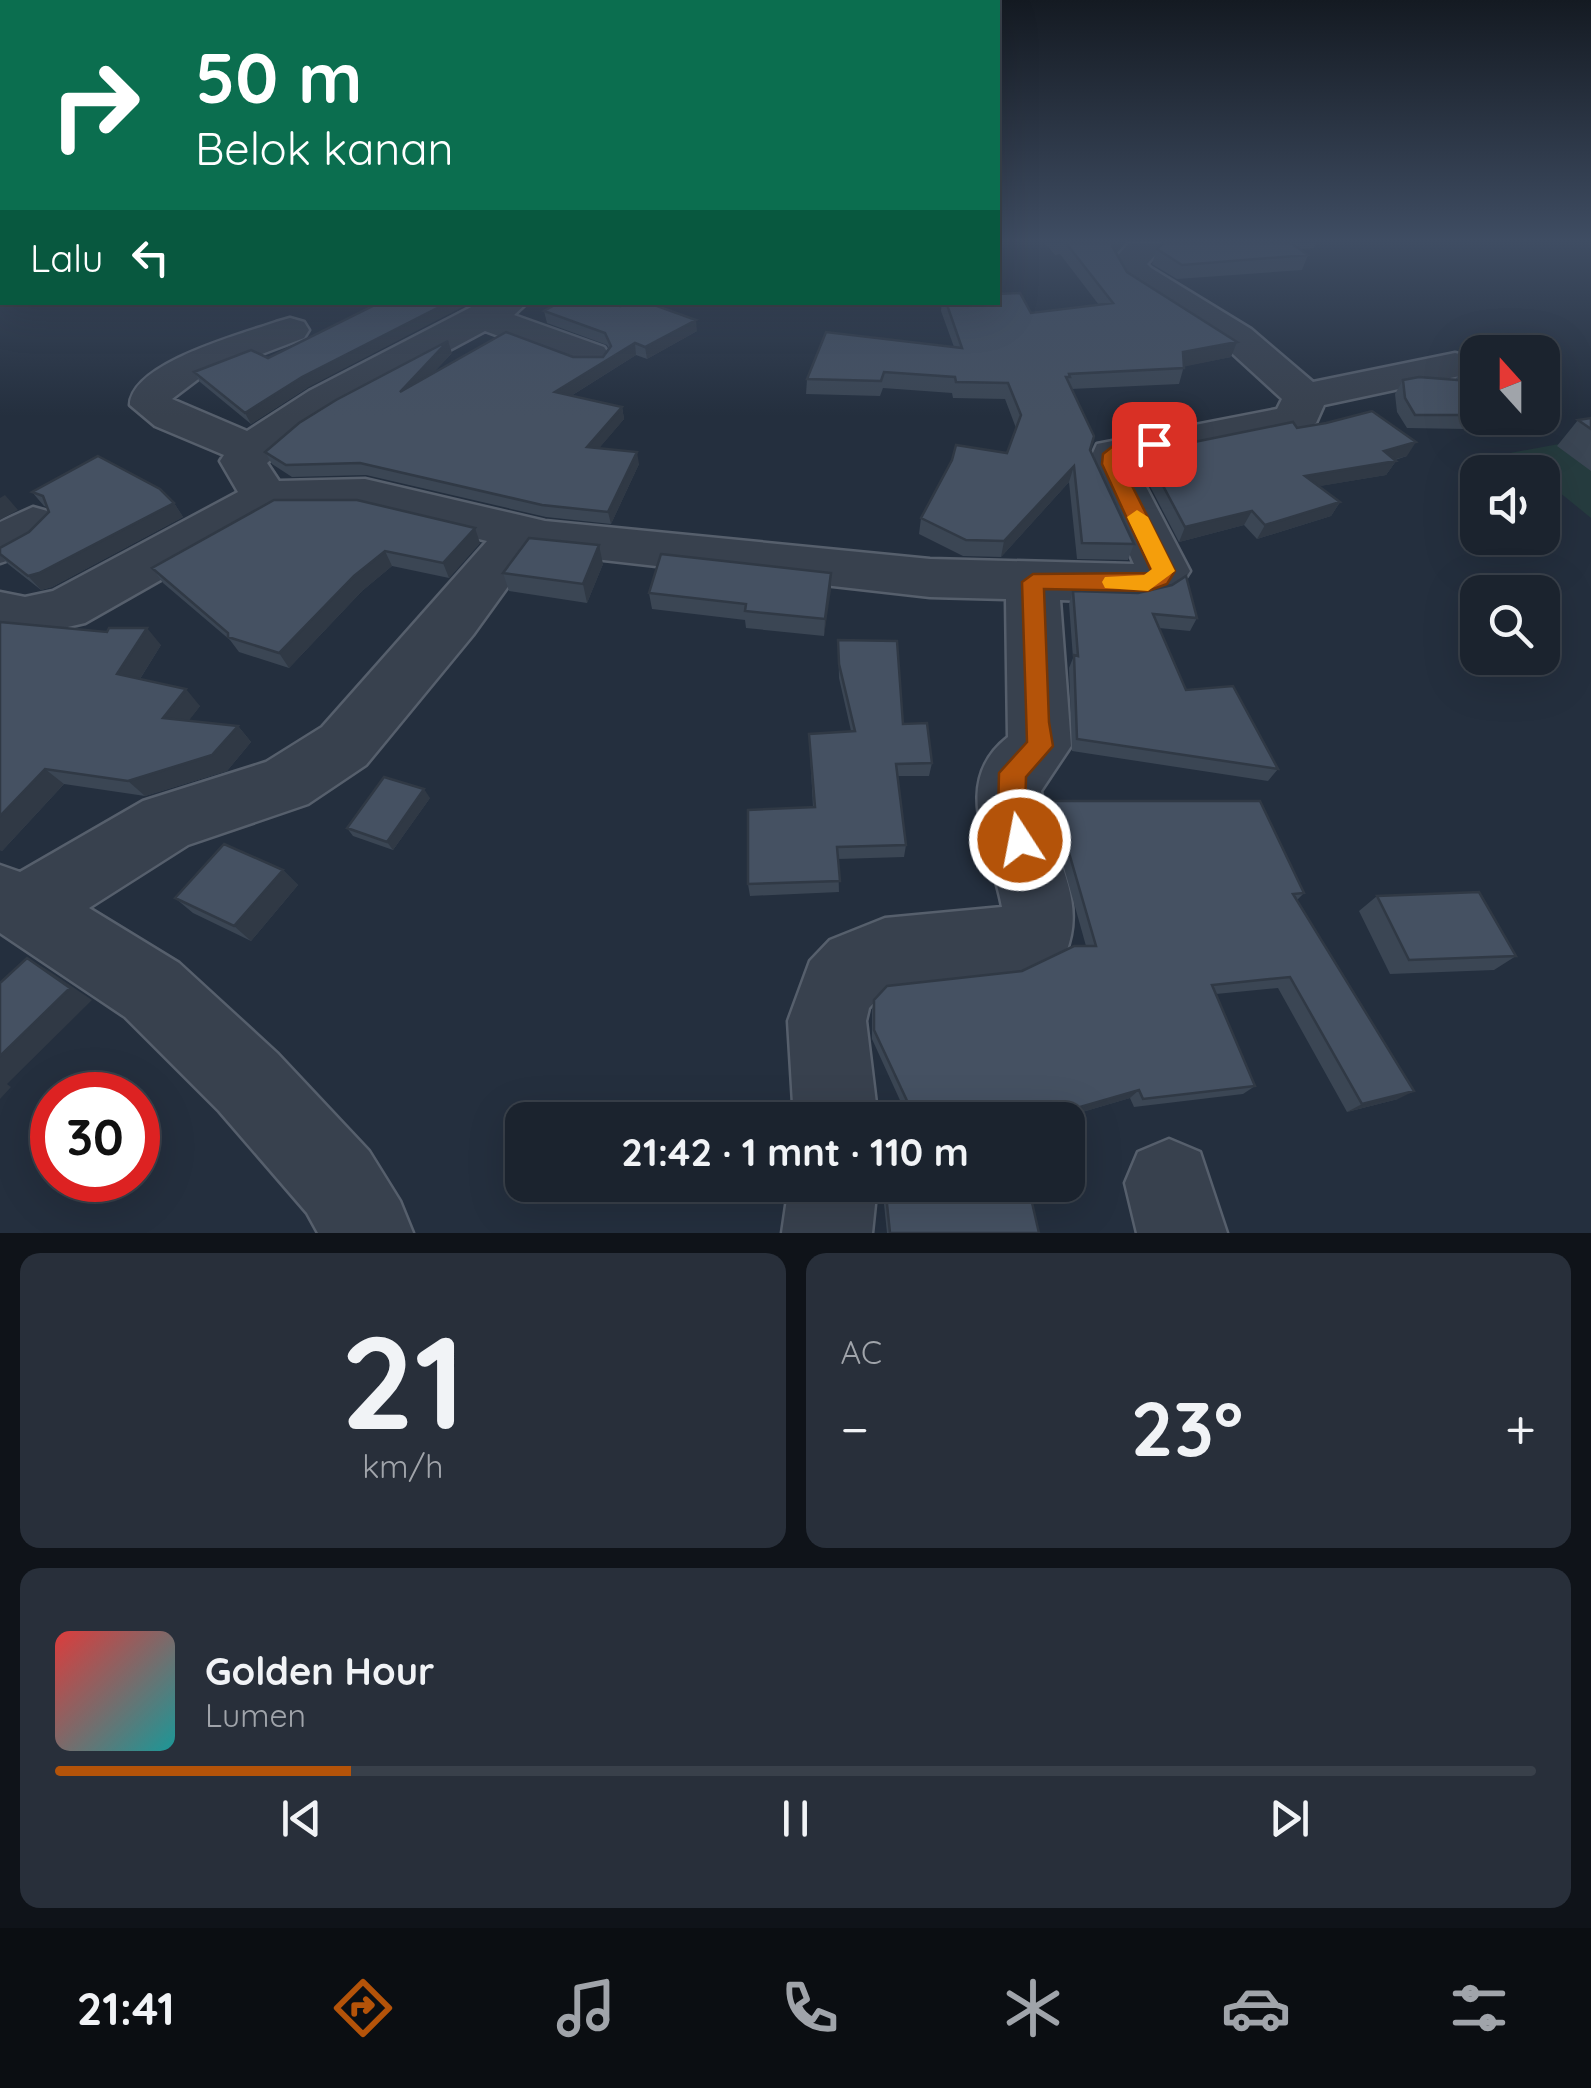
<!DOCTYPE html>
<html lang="id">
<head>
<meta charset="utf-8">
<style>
	:root { --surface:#1b232e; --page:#282f3a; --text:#f1f3f6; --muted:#a0a4aa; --line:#39404a; --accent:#b45309 }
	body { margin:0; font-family:Quicksand,sans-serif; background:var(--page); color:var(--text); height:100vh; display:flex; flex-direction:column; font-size:38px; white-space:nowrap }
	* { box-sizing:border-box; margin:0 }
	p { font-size:32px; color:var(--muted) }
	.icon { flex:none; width:55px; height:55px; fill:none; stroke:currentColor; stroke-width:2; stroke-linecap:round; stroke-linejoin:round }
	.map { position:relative; height:1233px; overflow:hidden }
	.sheet { display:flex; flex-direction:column; gap:20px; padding:20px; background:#0f1319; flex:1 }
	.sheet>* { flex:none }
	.hud { position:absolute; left:0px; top:0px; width:1000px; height:305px; box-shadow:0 10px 40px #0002,0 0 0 2px var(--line); background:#0b6e4f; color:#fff; overflow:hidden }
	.needle { width:65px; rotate:339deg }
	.controls { position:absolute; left:1460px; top:335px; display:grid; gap:20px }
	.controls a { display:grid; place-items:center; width:100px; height:100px; border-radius:20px; background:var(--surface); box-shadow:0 10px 40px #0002,0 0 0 2px var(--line); font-size:50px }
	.speed { position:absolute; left:30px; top:1072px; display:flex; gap:20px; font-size:50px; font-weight:700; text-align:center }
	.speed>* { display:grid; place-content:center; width:130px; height:130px; border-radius:50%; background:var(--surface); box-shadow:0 10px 40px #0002,0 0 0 2px var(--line); line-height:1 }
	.speed .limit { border:15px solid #d22; background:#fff; color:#111 }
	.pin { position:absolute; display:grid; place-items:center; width:85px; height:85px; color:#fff; margin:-42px; border-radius:20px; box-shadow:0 5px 15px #0006 }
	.me { position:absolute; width:110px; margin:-55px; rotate:349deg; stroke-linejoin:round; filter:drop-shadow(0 0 8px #0008) }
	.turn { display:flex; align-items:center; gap:35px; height:210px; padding:0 30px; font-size:45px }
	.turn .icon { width:130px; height:130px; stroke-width:2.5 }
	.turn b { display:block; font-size:70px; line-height:85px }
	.then { display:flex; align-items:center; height:95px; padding:0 30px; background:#0003; gap:20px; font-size:38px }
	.big { font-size:75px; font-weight:700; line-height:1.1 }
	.sheet .widget { flex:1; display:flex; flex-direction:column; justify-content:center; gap:15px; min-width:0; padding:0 35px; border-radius:20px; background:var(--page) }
	.sheet .dial { align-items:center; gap:0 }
	.dial b { font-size:130px; line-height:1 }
	.song { display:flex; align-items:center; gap:30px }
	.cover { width:120px; height:120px; border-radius:15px; background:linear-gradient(135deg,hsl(0 70% 55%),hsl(180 70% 35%)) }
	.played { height:10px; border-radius:5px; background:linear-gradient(90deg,var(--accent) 20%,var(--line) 20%) }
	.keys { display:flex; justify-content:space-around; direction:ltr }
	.heat { display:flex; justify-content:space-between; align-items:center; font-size:55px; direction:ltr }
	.sheet .tiles { flex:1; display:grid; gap:20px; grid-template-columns:1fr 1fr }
	.widget:last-child { grid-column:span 2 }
	.trip { position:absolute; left:505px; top:1102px; width:580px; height:100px; border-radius:20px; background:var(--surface); box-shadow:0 10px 40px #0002,0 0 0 2px var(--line); font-weight:700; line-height:100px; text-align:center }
	.tabs { display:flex; height:160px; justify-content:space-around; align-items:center; background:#0b0e12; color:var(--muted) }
	.tabs .icon { width:70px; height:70px }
	.tabs .active { color:var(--accent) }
	.tabs b { font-size:45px; color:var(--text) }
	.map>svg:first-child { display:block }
	.green { fill:#263c3f }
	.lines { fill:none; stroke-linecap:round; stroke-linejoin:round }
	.minor-casing { stroke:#565f6c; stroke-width:5 }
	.minor { fill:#38414e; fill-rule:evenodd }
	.wall { fill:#3b4654 }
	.shaded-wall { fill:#303945 }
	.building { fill:#455162; stroke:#303945; stroke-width:2.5 }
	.route { fill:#b45309; stroke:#753606; stroke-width:2.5 }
	.slow { fill:#f59e0b }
</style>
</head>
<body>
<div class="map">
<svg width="1591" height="1233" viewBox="0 0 1591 1233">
	<rect width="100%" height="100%" fill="#242f3e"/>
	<path class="green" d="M1591,438V518L1543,479L1542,472H1534L1510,453Z"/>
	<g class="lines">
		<g class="minor-casing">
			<path id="minor" d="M1129,243H1166L1147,264L1151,268L1251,329L1313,382L1455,353L1469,356L1475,365L1469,374L1324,405L1316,423L1304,429L1134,464L1190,571C1164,616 1105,601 1060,600L1071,746L1041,791C1047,852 1090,894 1065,955L1016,978L883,993L869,1008L866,1021L878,1120H794L788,1021L810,961L830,940L885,918L1002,907C992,849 949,783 1008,737L1006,599L930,597L533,552L473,635L366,765L308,804L188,845L89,908L179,963L277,1053L369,1151L400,1201L413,1233H318L307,1213L219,1111L125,1017L0,933V865L20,872L143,801L266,762L322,727L487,541L365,511H282L85,623L25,637L0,632V592L25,597L53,591L238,492L220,461L224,455L155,426L130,405C131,363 242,334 276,322L290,318L304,322L309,330L304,338L201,377L172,399L247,431L309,391L481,302H528L514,315L604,347L610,356L604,365L590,368L576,365L485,331L340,409L303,432L267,463L279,481L365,479L545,521L930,559L1134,564L1088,464L1097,444L1277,409L1282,399L1223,345L1125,284L1111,263Z
				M33,507L51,512L58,524C45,544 22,556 0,563V522Z
				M1169,1139L1200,1152L1227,1233H1137L1125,1183L1138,1152Z
				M789,1185H877L872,1233H782Z"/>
		</g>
		<use href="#minor" class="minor"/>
	</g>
	<path class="wall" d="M1045,243H1125L1116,253L1127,272L1231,357L1184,366L1179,384L1071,389L1090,450L1134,544L1128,560L1077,559L1069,482L1001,557L963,556L919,534L921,518L1007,453L1016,428L1005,399L953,398L952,393L883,388L880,396L806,394L807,379L954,347L941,311L942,302H998L1031,313L1099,305L1060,254L1055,255Z
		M1163,243H1316L1314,248L1300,249L1308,255L1302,270L1177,279L1152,264L1157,249Z
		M544,311L697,331L647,359L636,355L571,396L622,407L624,419L599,448L639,464L611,524L546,517L366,475L292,477L272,464L265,452L452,353L433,373L573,357H603L609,349L607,345L547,323Z
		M1478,364V418H1542L1533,430L1407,428L1397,412L1395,394L1403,380H1455L1463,368Z
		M194,372L307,388L251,424L200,382Z
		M1591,418V471L1557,446L1578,420Z
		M1297,428L1407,456L1395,460L1396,461L1386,475L1319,486L1340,502L1331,516L1257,539L1244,525L1179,542L1140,467L1145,452Z
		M32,492L174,503L183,517L52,587L41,590L8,564L0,555V548L29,532L49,512L47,507L44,506Z
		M480,543L449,578L392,566L362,591L289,668L239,652L230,640L163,583L152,568Z
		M603,564L587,603L509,591L503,573Z
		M831,573L824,636L746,628L745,620L652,609L649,593Z
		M1073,591L1197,618L1190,631L1159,628L1186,690L1278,769L1268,781L1072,751L1069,668L1073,658L1069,604Z
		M0,622L161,645L140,679L200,706L188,721L238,726L251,742L227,771L145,796L64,784L2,851L0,850Z
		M838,640L932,763L929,776H897L906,845L904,857L838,859L839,892L750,896L748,884L813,807L809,734L851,731L839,678Z
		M430,798L393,850L353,836L347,828Z
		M1054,801L1304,893L1297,900L1398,1099L1347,1112L1278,988L1216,994L1255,1086L1243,1094L1134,1107L1130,1098L1055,1120H909L872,1039V1010L874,1000L1022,971L1086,946L1049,814Z
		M283,870L298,885L251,941L193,913L175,898Z
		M1377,896L1516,956L1494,970L1390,974L1359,911Z
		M882,1185H1037L1033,1188H1029L1039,1233H887Z"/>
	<path class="shaded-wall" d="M1115,243H1125L1108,260L1112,246Z
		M449,302H472L307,388L251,424L245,413L302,377Z
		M696,320L697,331L647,359L645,347Z
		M448,341L452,353L405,403L400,392Z
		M1237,342L1231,357L1178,368L1183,352Z
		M635,343L636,355L558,404L555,392Z
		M622,407L624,419L590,459L587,447Z
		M1416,442L1407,456L1385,462L1396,461L1386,475L1297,490L1305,476Z
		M637,452L639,464L611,524L608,512Z
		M1074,466L1069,482L1001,557L1004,541Z
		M5,495L18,510L0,520V498Z
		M1340,502L1331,516L1257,539L1265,525Z
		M174,503L183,517L52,587L41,590L28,576Z
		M1252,511L1244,525L1179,542L1185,527Z
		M475,528L480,543L449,578L443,563Z
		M599,545L603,564L587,603L583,584Z
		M385,551L392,566L362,591L289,668L279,653L354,576Z
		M831,573V590L824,636L825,619Z
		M147,628L161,645L133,690L117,674Z
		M186,689L200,706L178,735L163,718Z
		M238,726L251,742L227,771L145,796L128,781Z
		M45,769L64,784L2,851L0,850V816Z
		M424,789L430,798L393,850L387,842Z
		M283,870L298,885L251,941L234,926Z
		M27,958L49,971L92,1000L7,1084L11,1087L0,1099V1056Z
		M1139,1090L1130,1098L1055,1120H1035Z
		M1414,1091L1398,1099L1347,1112L1362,1104Z"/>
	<path class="building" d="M1066,243H1115L1112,246L1127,272L1237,342L1183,352L1184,368L1069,374L1070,377H1066L1094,436L1090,450L1134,544L1082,543L1074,466L1004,541L966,540L921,518L952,460L956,445L1007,453L1021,415L1008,383L956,382L955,377L884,372L881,381L807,379L826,332L962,348L946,302H998V294L1020,293L1031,313L1113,303Z
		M1163,243H1291L1308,255L1182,265L1157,249Z
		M381,302H449L302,377L245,413L194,372L251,350L268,358Z
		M560,302H610L620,306L626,302H646L696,320L645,347L635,343L555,392L622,407L587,447L637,452L608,512L542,505L360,463L286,465L265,452L299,423L336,400L448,341L400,392L506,332L573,357H603L611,346L605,333L544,311Z
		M1478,364V415H1415L1405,398L1403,380L1419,377L1471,381L1463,368Z
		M1372,411L1416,442L1384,451L1396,461L1305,476L1340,502L1265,525L1252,511L1185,527L1145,452L1293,422L1297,428L1326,423Z
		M1591,418V429L1578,420Z
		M98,456L160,489L174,503L39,573L28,576L0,554V548L29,532L49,512L43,496L32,492Z
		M274,500H357L475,528L443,563L385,551L354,576L279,653L228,637V633L152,568Z
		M529,538L599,545L583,584L503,573Z
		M661,554L831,573L825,619L745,611L746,604L649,593Z
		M1186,576L1197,618L1153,614L1186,690L1233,686L1278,769L1077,739L1074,655L1078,656L1073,591L1138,593L1172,585Z
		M0,622L107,632L109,628H147L117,674L186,689L163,718L238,726L212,755L128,781L45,769L0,816Z
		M838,640L897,641L903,724L927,723L932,763L896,764L906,845L837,847L840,881L748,884V810L815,807L809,734L855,731L839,664Z
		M384,777L424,789L387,842L347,828Z
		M1054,801H1260L1304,893L1293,894L1414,1091L1362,1104L1290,977L1212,985L1255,1086L1143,1099L1139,1090L1035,1120H916L874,1030V1000L887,986L1022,971L1074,946H1096Z
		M224,844L283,870L234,926L175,898Z
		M1479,892L1516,956L1409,960L1377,896Z
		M27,958L70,988L0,1056V983Z
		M885,1185H1028L1039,1233H890Z"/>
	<linearGradient id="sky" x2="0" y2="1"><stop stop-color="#141a22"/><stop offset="0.58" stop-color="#3f4d63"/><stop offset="1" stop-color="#3f4d63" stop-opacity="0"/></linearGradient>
	<rect width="1591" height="416" fill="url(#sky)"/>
	<path class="route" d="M1154,438L1160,440V448L1125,455L1121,464L1175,571L1167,584L1148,591L1044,589L1049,722L1053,746L1026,777L1025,814L1034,840L1030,849L1020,853L1010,849L998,814L999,773L1027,742L1022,582L1033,574L1152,573L1102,464L1103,454L1113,446Z"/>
	<path class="slow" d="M1137,510L1148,517L1175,571L1148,591L1105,588L1102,582L1105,577L1144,575L1152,569L1127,517Z"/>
</svg>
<div class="controls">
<a><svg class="needle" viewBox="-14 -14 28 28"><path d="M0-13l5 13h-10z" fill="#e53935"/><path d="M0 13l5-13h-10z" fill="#a0a4aa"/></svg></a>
<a><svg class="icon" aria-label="sound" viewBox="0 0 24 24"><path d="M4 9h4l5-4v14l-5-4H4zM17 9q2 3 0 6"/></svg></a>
<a><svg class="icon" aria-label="search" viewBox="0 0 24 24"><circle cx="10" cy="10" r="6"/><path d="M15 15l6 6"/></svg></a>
</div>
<div class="speed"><div class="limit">30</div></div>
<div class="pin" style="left:1154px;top:444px;background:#d93025"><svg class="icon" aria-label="arrive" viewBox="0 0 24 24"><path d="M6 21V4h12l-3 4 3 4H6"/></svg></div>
<svg class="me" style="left:1020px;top:840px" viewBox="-20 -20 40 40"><circle r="17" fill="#b45309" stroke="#fff" stroke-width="3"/><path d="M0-11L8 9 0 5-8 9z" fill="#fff"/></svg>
<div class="trip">21:42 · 1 mnt · 110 m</div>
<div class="hud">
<div class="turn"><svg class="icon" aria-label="right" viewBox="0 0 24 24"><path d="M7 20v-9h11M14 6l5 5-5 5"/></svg><div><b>50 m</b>Belok kanan</div></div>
<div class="then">Lalu<svg class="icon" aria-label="left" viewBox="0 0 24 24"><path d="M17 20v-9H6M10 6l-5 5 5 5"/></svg></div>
</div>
</div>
<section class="sheet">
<div class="tiles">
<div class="widget dial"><b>21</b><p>km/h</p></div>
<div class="widget"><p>AC</p>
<div class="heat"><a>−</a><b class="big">23°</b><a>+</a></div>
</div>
<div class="widget">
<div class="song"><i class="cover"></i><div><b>Golden Hour</b><p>Lumen</p></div></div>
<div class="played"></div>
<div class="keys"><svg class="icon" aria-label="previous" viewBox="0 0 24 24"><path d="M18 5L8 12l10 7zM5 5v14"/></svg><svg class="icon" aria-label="pause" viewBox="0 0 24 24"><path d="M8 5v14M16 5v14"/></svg><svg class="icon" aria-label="next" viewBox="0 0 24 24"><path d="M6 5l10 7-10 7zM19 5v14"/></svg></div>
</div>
</div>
</section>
<nav class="tabs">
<b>21:41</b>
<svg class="icon active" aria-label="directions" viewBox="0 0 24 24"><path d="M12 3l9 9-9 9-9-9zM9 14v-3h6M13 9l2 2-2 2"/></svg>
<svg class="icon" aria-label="music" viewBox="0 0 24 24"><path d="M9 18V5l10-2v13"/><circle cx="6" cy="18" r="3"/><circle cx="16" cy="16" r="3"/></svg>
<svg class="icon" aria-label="phone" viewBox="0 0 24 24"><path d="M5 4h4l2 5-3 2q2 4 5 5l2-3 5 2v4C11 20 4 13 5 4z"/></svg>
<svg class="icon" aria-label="climate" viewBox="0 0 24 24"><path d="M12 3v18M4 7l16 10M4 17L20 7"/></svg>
<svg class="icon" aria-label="car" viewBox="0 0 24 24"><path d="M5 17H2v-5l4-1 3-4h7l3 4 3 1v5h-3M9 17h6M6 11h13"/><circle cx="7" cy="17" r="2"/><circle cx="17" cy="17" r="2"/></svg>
<svg class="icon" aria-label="filters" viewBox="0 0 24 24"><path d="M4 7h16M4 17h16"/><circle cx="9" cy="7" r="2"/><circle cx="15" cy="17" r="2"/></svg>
</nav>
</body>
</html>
